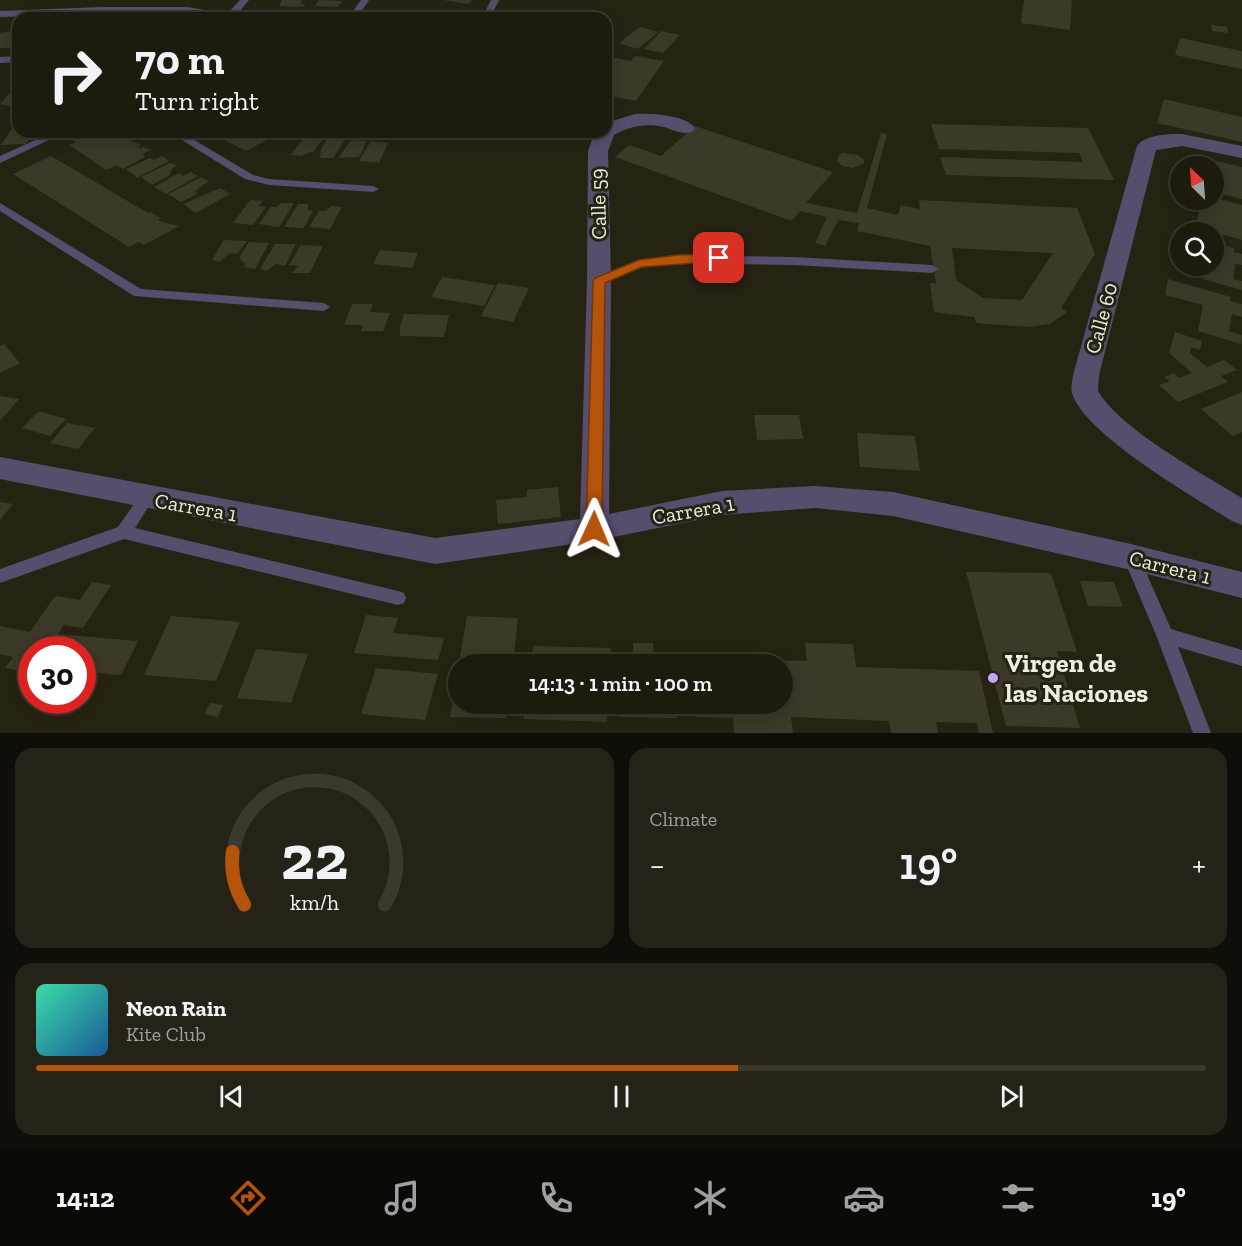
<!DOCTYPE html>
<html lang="en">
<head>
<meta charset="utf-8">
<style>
	:root { --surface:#1d1a0e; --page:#252317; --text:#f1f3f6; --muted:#a0a19e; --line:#3b382e; --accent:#b45309 }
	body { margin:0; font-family:"Zilla Slab",serif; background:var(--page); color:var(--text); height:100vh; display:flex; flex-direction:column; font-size:22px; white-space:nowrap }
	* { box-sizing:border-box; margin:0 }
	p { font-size:20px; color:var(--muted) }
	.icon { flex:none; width:33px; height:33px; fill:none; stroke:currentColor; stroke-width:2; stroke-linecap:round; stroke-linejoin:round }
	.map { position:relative; height:733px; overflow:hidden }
	.drawer { display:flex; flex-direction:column; gap:15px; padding:15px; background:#100e08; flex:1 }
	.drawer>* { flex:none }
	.banner { position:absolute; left:12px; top:12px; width:600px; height:126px; border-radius:18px; box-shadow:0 3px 15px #0003,0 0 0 2px var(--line); background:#1d1a0e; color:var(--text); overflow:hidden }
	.needle { width:39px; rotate:335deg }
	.controls { position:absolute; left:1170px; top:156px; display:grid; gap:12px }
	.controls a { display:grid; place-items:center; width:54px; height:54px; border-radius:50%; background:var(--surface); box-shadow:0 3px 15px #0003,0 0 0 2px var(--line); font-size:30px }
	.speed { position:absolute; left:18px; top:636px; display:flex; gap:12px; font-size:30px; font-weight:700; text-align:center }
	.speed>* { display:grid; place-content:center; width:78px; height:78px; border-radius:50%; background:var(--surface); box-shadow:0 3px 15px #0003,0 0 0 2px var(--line); line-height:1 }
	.speed .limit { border:9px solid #d22; background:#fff; color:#111 }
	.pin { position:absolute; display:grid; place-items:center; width:51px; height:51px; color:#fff; margin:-26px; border-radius:12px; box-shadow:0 3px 9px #0006 }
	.me { position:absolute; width:66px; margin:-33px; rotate:1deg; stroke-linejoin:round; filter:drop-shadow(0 0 4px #0008) }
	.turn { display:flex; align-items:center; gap:21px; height:126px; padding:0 24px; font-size:27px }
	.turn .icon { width:78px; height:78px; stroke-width:2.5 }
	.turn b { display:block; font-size:42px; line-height:51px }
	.big { font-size:45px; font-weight:600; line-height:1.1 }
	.drawer .widget { flex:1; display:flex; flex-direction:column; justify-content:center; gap:9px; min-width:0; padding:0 21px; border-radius:18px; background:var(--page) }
	.drawer .dial { align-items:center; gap:0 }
	.dial svg { height:156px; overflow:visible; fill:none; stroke:var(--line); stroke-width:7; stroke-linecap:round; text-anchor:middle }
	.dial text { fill:var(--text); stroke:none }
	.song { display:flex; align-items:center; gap:18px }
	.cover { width:72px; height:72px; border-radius:9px; background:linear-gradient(135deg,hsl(160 70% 55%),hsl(210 70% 35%)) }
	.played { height:6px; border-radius:3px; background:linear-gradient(90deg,var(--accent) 60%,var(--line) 60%) }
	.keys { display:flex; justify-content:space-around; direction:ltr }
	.heat { display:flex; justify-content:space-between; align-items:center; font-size:33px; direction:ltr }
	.drawer .tiles { flex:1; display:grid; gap:15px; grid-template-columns:1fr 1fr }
	.widget:last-child { grid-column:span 2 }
	.trip { position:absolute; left:448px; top:654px; width:345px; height:60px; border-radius:30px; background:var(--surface); box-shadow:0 3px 15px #0003,0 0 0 2px var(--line); font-weight:600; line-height:60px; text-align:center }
	.menu { display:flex; height:96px; justify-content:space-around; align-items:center; background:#0c0a06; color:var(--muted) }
	.menu .icon { width:42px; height:42px }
	.menu .active { color:var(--accent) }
	.menu b { font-size:27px; color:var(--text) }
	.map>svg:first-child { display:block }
	.building { fill:#3d3928; fill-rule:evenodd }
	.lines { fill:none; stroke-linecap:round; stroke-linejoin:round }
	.lane { fill:#594d6e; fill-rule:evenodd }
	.street { fill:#594d6e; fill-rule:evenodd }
	.route { fill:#b45309; stroke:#753606; stroke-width:1.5 }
	.poi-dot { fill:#c2a7f2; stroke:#272313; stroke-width:2 }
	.labels { text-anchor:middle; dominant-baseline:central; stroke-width:6; stroke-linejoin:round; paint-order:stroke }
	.street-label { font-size:21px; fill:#efede2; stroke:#272313 }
	.near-poi-label { font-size:26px; font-weight:bold; fill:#efede2; stroke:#272313; text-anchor:start }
</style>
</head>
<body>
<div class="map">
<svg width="1242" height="733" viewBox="0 0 1242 733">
	<rect width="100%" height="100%" fill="#272313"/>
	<path class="building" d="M282,0H302L300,3L306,5L302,7L279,6Z
		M319,0L342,1L338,7L315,6Z
		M443,0H472L469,4Z
		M1024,0H1072L1070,30L1021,23Z
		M1211,25L1227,27L1228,33L1212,31Z
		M640,27L658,32L638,49L619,43Z
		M18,30V48H0V33Z
		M661,31L680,35L663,53L644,49Z
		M1180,38L1242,51V69L1175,55Z
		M635,56L664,61L636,101L606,95L612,87L606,86V63L611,57L631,61Z
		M18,84V107L0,104Z
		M1164,99L1242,117V142L1157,123Z
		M18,120V132H34L26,144L1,145Z
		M931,124L1088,128L1114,180L946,175L940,157L1083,162L1079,153L939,149Z
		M695,126L833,172L806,203L857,213L881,133L887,134L867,208L898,215L901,205L920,209L919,200L1077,208L1095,254L1061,308L1067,312L1050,324L1028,327L977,323L974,317L934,312L930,283H936L930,246L857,231L859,223L838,220L825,246L815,243L827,217L800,211L792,221L615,157L629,145L661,156ZM952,248L1053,253L1022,300L983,298L956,280Z
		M84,132H121L126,134L122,136L141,145L138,147L141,148L144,147L151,150L142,154L145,157L123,169L117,165L106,170L69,145L76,142L69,138Z
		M209,132H259L271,138L246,151Z
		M305,136L324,137L314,151L301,156L291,155Z
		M327,139L345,140L333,158H320L321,149Z
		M351,140L367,141L359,157L338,158Z
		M371,141L388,143L379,163L359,161Z
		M843,153L858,155L864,160V163L853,168L842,166L837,161L839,155Z
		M51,156L148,213L151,212L161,218L158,220L162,222L179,226L144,245L138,242L129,247L13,174Z
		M162,156L169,161L137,178L126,169L150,158L154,160Z
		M1195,156L1242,167V199L1221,194L1223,187L1214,185V166H1193Z
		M170,163L177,165L171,170L170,175L152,185L141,177Z
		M191,172L198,176L166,194L154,187L179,173L183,176Z
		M201,177L209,181L195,191L197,194L181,202L168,194Z
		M220,188L230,194L196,213L183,204Z
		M1214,198L1242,205V240L1213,232L1215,225L1197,220L1200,207L1183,203L1184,200H1214Z
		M250,200L263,201L259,206L266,207L253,225L233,223Z
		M281,203H294L279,227L259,224L271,207H277Z
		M298,204H309L307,210L313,211L304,228L284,227Z
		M331,206L342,207L330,229L309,227L319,211H326Z
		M1175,232L1180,234V248L1172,246Z
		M224,240L247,241L237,254L230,253L219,262L212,260Z
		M249,242L269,243L255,269L244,267L245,263L239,258Z
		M1214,243L1234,248V252L1242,254V265L1235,264L1233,279L1242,281V290L1203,279L1204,270L1191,266H1214Z
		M275,244H296L285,266L276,264L267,271L260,269Z
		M301,245L323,246L310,273H292L298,266L289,265Z
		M380,250L418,253L412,268L373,264Z
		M442,277L495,285L484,306L431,297Z
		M1168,279L1231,297L1230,301L1242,304V317L1232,314L1229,331L1242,335L1241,344L1198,331L1203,305L1165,295Z
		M498,283L529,288L513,322L481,316Z
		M352,304H373L370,312L390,313L383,331H361L363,325H344Z
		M404,314L449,315L444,337L400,336V327Z
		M1175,332L1202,341L1200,350L1191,347L1190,353L1207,367L1224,360L1237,370L1221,376L1228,382L1178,402L1159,385L1170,381L1164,377L1174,373L1179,378L1192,373L1169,353Z
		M4,344L20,363L0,373V346Z
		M1242,392V432L1233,436L1201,409Z
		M0,396L19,399L0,421Z
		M39,411L66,419L50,436L22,428Z
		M754,415H799L803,439L757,440Z
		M67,423L95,428L78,449L50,443Z
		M857,433L915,436L920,471L860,467Z
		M558,487L561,517L498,524L496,500L527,497V490Z
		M0,502L13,504L0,520Z
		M966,572L1051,573L1077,652L1057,651L1080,728L1006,726Z
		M1080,581L1114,582L1123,607L1088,606Z
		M92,582L111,585L83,628L64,625L48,650H32V673L5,668L13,657L0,654V626L30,632L55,596L80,600Z
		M366,615L398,618L393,633L444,638L438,660L354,653Z
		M171,616L240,622L216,681L144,675Z
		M467,616L518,618L513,664H459Z
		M69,635L138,641L121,675L82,671V650H61Z
		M633,643H653V661H675V664H620V662H633Z
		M805,643L853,644L856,667L979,671L993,733H979L977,723L936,722L938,733H891L889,721L791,717L793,733H734L733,718L696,717V704H783V664H695V658L807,661Z
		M533,646L611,648L610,664H531Z
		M256,649L308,654L291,703L237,698Z
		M376,668L438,674L425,720L361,714Z
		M458,672L459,704H508L506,718L450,717Z
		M210,703L223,705L218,717L204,714Z
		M526,704H608L607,722L524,719Z
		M619,704H676L677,718L619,717Z"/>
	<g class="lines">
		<path class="lane" d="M240,0H249L234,18L180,12L0,17V11L101,7H188L227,14Z
			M361,0H369L361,12L418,15L422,18H348Z
			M491,0H499L490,18H482Z
			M18,56V62L0,63V57Z
			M53,132H66L0,163V156Z
			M169,132H181L253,175L269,179L373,186L379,189L373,192L269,185L245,179Z
			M0,203L141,289L324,303L330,307L324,311L134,296L0,211Z
			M678,255L794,257L932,265L938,269L932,273L794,265L678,263L641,268L599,285L593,281L595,278L635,261Z
			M146,492L151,494L154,498L135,528L398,591L404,593L406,598L404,603L398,605L124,539L0,583V569L118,527L141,494Z
			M1131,550L1137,552L1171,629L1242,650V666L1178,647L1211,733H1193L1156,635L1123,557L1125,552Z"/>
		<path class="street" d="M635,114C650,113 686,115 695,128L692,132C681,135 674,130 664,127C646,123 630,126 614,135L608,151L611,281L609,514L722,491L815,486L893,492L1131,544L1242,572V598L1131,570L893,516L815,508L722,515L594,541L435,564L0,479V457L435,538L580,519L587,281L588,151L595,132H606V123Z
			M1182,134L1242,146V158L1182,146L1156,150L1099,375L1098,391C1120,429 1203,474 1242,498V525L1232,521C1194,497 1085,435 1072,393C1070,388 1073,380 1073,375L1137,146C1146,134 1169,134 1182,134Z"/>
	</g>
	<path class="route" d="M719,254L725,258L724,261L641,267L605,283L602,529L600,533L594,535L588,533L586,529L593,281L595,278L639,260L678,255Z"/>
	<circle class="poi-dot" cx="993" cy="678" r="6"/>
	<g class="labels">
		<g class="street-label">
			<text transform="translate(598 204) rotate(-91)">Calle 59</text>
			<text transform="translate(1101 318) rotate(-75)">Calle 60</text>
			<text transform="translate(196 507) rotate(10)">Carrera 1</text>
			<text transform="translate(693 510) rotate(-10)">Carrera 1</text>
			<text transform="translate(1170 567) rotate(14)">Carrera 1</text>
		</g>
		<g class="near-poi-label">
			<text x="1005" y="663">Virgen de<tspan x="1005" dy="30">las Naciones</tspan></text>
		</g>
	</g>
</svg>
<div class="controls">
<a><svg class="needle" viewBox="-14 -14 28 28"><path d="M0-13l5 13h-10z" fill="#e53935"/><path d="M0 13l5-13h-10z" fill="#a0a19e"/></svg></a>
<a><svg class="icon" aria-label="search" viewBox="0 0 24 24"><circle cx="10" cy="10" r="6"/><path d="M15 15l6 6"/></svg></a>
</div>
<div class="speed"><div class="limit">30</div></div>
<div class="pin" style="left:719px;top:258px;background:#d93025"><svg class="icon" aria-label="arrive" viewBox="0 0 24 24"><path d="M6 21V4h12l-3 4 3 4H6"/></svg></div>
<svg class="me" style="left:594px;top:529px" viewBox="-20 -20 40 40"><path d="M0-17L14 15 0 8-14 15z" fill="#b45309" stroke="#fff" stroke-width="4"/></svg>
<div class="trip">14:13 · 1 min · 100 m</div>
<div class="banner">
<div class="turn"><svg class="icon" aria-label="right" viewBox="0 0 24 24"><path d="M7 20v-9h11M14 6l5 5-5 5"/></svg><div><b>70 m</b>Turn right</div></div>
</div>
</div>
<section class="drawer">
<div class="tiles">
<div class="widget dial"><svg viewBox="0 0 100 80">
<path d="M14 69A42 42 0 1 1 86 69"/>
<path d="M14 69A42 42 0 0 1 8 42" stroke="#b45309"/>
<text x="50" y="56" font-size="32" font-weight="700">22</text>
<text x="50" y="72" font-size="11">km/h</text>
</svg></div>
<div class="widget"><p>Climate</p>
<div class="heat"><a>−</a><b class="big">19°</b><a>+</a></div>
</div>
<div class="widget">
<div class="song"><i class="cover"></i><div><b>Neon Rain</b><p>Kite Club</p></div></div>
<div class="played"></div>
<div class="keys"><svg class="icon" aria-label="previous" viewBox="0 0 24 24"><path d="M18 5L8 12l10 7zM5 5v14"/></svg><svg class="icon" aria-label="pause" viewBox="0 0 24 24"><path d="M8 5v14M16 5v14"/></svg><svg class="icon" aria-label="next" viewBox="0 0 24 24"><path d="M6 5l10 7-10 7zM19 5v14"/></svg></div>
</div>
</div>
</section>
<nav class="menu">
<b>14:12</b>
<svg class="icon active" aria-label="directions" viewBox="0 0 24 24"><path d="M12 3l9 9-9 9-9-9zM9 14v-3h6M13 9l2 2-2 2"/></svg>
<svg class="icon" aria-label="music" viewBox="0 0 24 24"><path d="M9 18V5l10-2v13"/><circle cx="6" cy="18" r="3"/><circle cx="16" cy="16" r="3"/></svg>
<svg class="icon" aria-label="phone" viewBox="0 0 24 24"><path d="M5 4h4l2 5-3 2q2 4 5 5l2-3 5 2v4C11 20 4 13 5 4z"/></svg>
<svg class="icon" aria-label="climate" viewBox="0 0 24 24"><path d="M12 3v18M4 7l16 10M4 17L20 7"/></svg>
<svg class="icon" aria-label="car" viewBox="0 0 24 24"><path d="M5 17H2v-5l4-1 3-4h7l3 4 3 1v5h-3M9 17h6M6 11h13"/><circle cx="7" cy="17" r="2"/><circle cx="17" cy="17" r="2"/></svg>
<svg class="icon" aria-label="filters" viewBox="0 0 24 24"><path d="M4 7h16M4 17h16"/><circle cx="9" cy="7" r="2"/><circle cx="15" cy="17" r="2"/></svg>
<b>19°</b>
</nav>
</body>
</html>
